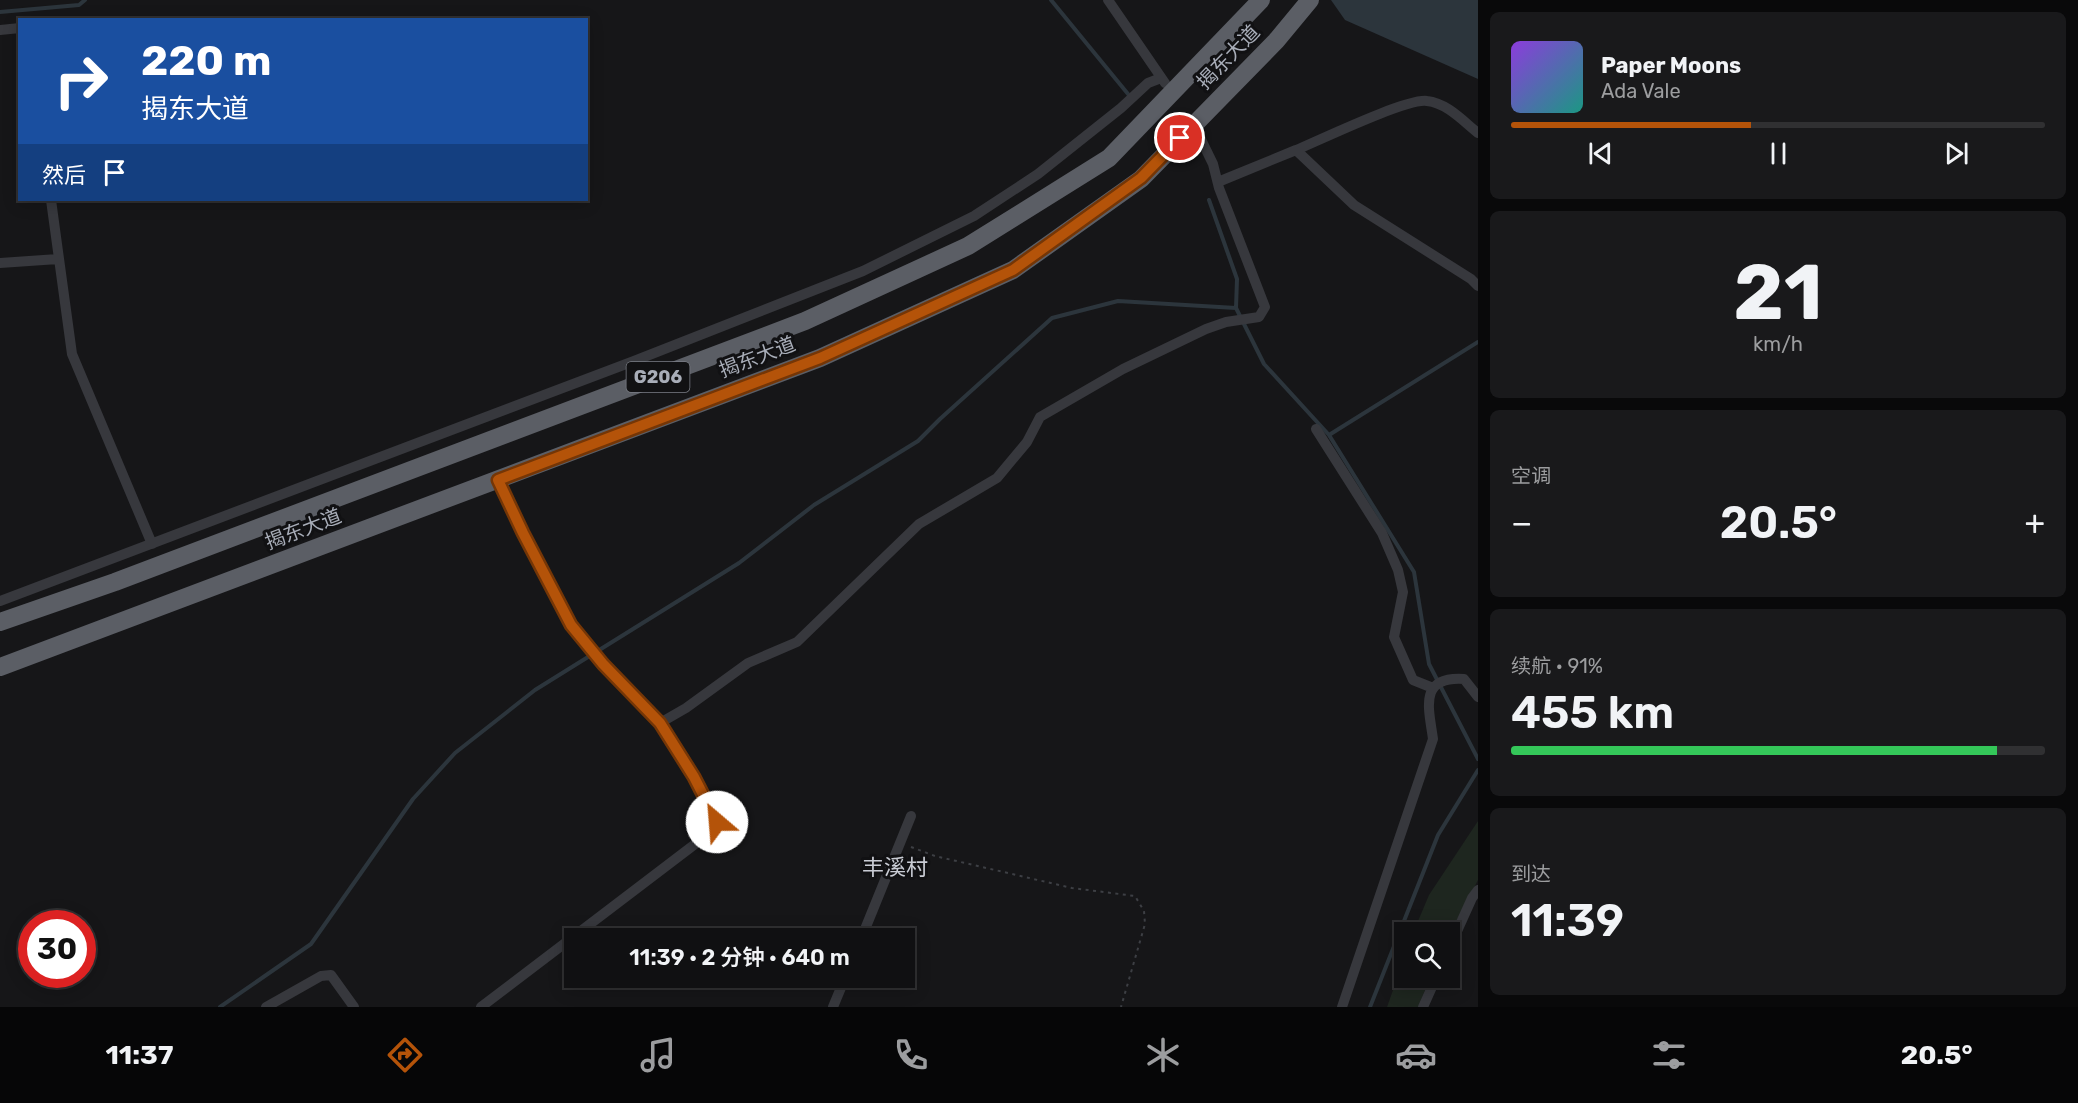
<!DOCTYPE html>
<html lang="zh">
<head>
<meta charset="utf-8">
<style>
	:root { --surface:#101012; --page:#19191b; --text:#f1f3f6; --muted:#9c9d9f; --line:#303032; --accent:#b45309 }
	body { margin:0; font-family:Rubik,"Noto Sans SC",sans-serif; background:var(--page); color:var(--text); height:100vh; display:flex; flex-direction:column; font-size:22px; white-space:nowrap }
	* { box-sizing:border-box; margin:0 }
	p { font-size:20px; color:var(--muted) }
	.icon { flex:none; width:33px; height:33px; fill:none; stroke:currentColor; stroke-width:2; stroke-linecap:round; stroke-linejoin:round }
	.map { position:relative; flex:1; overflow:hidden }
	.panel { display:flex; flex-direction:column; gap:12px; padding:12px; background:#09090a; width:600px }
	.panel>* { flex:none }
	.banner { position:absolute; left:18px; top:18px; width:570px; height:183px; border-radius:0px; box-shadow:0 3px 15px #0003,0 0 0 2px var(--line); background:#1a4fa0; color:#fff; overflow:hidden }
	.tools { position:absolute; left:1394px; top:922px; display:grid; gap:12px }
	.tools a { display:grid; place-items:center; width:66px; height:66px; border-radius:0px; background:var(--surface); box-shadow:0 3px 15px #0003,0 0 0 2px var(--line); font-size:30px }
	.speed { position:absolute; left:18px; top:910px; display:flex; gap:12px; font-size:30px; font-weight:700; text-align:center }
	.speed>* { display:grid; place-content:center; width:78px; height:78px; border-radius:50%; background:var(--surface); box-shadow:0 3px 15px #0003,0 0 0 2px var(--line); line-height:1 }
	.speed .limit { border:9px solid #d22; background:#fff; color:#111 }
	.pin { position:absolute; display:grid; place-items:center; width:51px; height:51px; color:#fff; margin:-26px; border:3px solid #fff; border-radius:50%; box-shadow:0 2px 6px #0007 }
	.me { position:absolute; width:66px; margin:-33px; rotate:333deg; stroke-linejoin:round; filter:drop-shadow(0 0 4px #0008) }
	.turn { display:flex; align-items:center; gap:21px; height:126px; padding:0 24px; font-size:27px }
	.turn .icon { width:78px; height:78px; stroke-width:2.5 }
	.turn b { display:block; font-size:42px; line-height:51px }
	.then { display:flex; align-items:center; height:57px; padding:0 24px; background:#0003; gap:12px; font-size:22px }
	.big { font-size:45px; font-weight:600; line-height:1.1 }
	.panel .tile { flex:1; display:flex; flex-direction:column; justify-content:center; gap:9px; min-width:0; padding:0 21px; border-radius:9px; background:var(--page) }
	.panel .dial { align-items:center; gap:0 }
	.dial b { font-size:78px; line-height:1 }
	.song { display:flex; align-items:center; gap:18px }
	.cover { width:72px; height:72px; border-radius:9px; background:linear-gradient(135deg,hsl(270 70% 55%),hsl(170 70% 35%)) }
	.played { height:6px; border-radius:3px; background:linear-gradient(90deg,var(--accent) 45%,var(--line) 45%) }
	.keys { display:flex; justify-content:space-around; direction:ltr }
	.heat { display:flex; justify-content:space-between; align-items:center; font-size:33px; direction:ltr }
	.charge { height:9px; border-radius:4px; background:linear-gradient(90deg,#34c759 91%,var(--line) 0) }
	.trip { position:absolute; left:564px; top:928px; width:351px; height:60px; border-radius:0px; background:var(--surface); box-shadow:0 3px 15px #0003,0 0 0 2px var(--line); font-weight:600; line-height:60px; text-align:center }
	.tab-bar { display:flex; height:96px; justify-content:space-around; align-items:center; background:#060607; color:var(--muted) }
	.tab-bar .icon { width:42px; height:42px }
	.tab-bar .active { color:var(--accent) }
	.tab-bar b { font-size:27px; color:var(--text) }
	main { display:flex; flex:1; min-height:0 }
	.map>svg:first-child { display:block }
	.green { fill:#1e261f }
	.water { fill:#2c353c }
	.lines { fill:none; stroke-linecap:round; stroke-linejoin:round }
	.stream { stroke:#2c353c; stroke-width:4 }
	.path { stroke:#3d3f44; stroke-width:2; stroke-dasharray:3 4.5; stroke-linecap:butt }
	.minor { stroke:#37383d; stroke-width:10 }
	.trunk { stroke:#5b5e65; stroke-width:18 }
	.route-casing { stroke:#753606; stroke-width:15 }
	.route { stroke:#b45309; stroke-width:10 }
	.labels { text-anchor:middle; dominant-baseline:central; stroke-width:6; stroke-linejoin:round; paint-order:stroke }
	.shield { fill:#111113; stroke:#7b7e86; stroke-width:1.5 }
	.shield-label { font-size:18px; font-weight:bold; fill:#a8adb8 }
	.street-label { font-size:20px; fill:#a8adb8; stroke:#111113 }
	.quarter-label { font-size:22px; fill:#c9ccd4; stroke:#111113 }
</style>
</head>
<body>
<main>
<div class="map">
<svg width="1478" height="1007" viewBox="0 0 1478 1007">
	<rect width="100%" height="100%" fill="#161618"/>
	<path class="green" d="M1478,821V880L1449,936V933H1413L1429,895Z
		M1404,959V978H1430L1418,1007H1387Z"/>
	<path class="water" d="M1331,0H1478V79L1345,20Z"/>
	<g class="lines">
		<path class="stream" d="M1051,0L1128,94
			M0,12L79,5L85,0
			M1209,200L1237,279L1236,308
			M1329,435L1414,572L1429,664L1478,759
			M220,1007L311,944L413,799L455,753L535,690L739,563L814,505L918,441L940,419L1052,318L1118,301L1236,308L1264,364L1329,435L1478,342
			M1370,1007L1438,835L1478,770"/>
		<path class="path" d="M911,847L935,856L1072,888L1135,896L1144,911L1145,924L1121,1007"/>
		<path class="minor" d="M1108,0L1165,83
			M0,30L20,28
			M1296,150C1320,140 1407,98 1427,101C1447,103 1463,121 1478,133
			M1218,182L1296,150L1354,205L1471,279L1478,286
			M51,200L72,354L152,544
			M0,263L58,259
			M1316,429L1382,533L1398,570L1403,592L1394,637L1413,680L1433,688
			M498,480L523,533L571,625L603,664L660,723L686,708L748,663L797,642L919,524L997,478L1027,442L1040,417L1123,369L1206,329L1226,322L1259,317L1265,307L1219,188L1213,164L1194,125
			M0,601L634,361L863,271L974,216L1038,174L1121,108L1148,83L1161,78
			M861,939L911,816
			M1449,949L1472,898L1478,890
			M266,1007L321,976L331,975L354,1007
			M481,1007L707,835L717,822L694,777L660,723
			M833,1007L845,978
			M1342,1007L1433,739C1429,709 1418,676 1464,679L1478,697
			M1423,1007L1436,978"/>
		<path class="trunk" d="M0,622L115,582L805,321L968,246L1109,158L1261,0
			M0,667L820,358L1013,270L1141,179L1276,41L1310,0"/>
	</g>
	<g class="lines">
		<g class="route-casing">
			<path id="route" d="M717,822L694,777L660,723L603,664L571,625L523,533L498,480L820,358L1013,270L1141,178L1180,138"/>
		</g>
		<use href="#route" class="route"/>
	</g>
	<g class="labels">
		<rect class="shield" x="626.5" y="362" width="63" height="30" rx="4.5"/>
		<g class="shield-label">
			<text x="658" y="377">G206</text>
		</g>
		<g class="street-label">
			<text transform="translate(1228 57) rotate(-46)">揭东大道</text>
			<text transform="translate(757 357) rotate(-21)">揭东大道</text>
			<text transform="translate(303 529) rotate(-21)">揭东大道</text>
		</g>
		<g class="quarter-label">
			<text x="895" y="867">丰溪村</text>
		</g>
	</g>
</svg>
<div class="tools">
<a><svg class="icon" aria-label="search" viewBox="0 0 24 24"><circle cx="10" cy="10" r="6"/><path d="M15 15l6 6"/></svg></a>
</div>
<div class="speed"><div class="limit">30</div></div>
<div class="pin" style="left:1180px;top:138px;background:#d93025"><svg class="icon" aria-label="arrive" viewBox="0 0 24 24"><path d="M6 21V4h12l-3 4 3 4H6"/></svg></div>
<svg class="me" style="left:717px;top:822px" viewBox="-20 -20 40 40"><circle r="19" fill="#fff"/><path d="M0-13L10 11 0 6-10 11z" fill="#b45309"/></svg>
<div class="trip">11:39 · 2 分钟 · 640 m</div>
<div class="banner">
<div class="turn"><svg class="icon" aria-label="right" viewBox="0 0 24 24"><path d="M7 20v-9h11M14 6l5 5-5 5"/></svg><div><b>220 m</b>揭东大道</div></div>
<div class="then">然后<svg class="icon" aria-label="arrive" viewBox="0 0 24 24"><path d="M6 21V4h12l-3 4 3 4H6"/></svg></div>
</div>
</div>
<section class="panel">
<div class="tile">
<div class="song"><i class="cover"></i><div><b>Paper Moons</b><p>Ada Vale</p></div></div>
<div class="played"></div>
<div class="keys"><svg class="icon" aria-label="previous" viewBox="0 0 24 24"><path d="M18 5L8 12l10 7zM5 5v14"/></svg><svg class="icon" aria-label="pause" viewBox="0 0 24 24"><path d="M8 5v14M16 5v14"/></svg><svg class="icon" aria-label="next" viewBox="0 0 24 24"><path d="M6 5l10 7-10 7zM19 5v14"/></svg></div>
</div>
<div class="tile dial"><b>21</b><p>km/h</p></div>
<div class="tile"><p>空调</p>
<div class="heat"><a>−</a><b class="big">20.5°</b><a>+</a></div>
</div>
<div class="tile"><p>续航 · 91%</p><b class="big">455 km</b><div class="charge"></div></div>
<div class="tile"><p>到达</p><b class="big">11:39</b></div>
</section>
</main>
<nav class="tab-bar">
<b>11:37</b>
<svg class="icon active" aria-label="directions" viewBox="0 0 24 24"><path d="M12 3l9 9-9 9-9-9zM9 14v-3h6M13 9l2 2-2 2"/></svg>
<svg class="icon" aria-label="music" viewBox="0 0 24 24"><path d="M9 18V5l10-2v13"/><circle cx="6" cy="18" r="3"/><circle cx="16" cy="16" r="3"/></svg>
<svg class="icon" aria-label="phone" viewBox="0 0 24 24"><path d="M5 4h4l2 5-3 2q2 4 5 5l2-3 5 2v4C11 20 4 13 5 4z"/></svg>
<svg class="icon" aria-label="climate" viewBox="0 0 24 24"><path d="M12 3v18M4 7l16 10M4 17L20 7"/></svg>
<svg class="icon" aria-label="car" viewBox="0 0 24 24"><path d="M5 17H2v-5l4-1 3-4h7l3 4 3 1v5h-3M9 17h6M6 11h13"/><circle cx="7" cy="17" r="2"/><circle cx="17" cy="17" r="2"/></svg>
<svg class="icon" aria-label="filters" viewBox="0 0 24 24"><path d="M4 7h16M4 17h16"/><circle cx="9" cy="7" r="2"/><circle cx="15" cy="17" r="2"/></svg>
<b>20.5°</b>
</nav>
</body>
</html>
